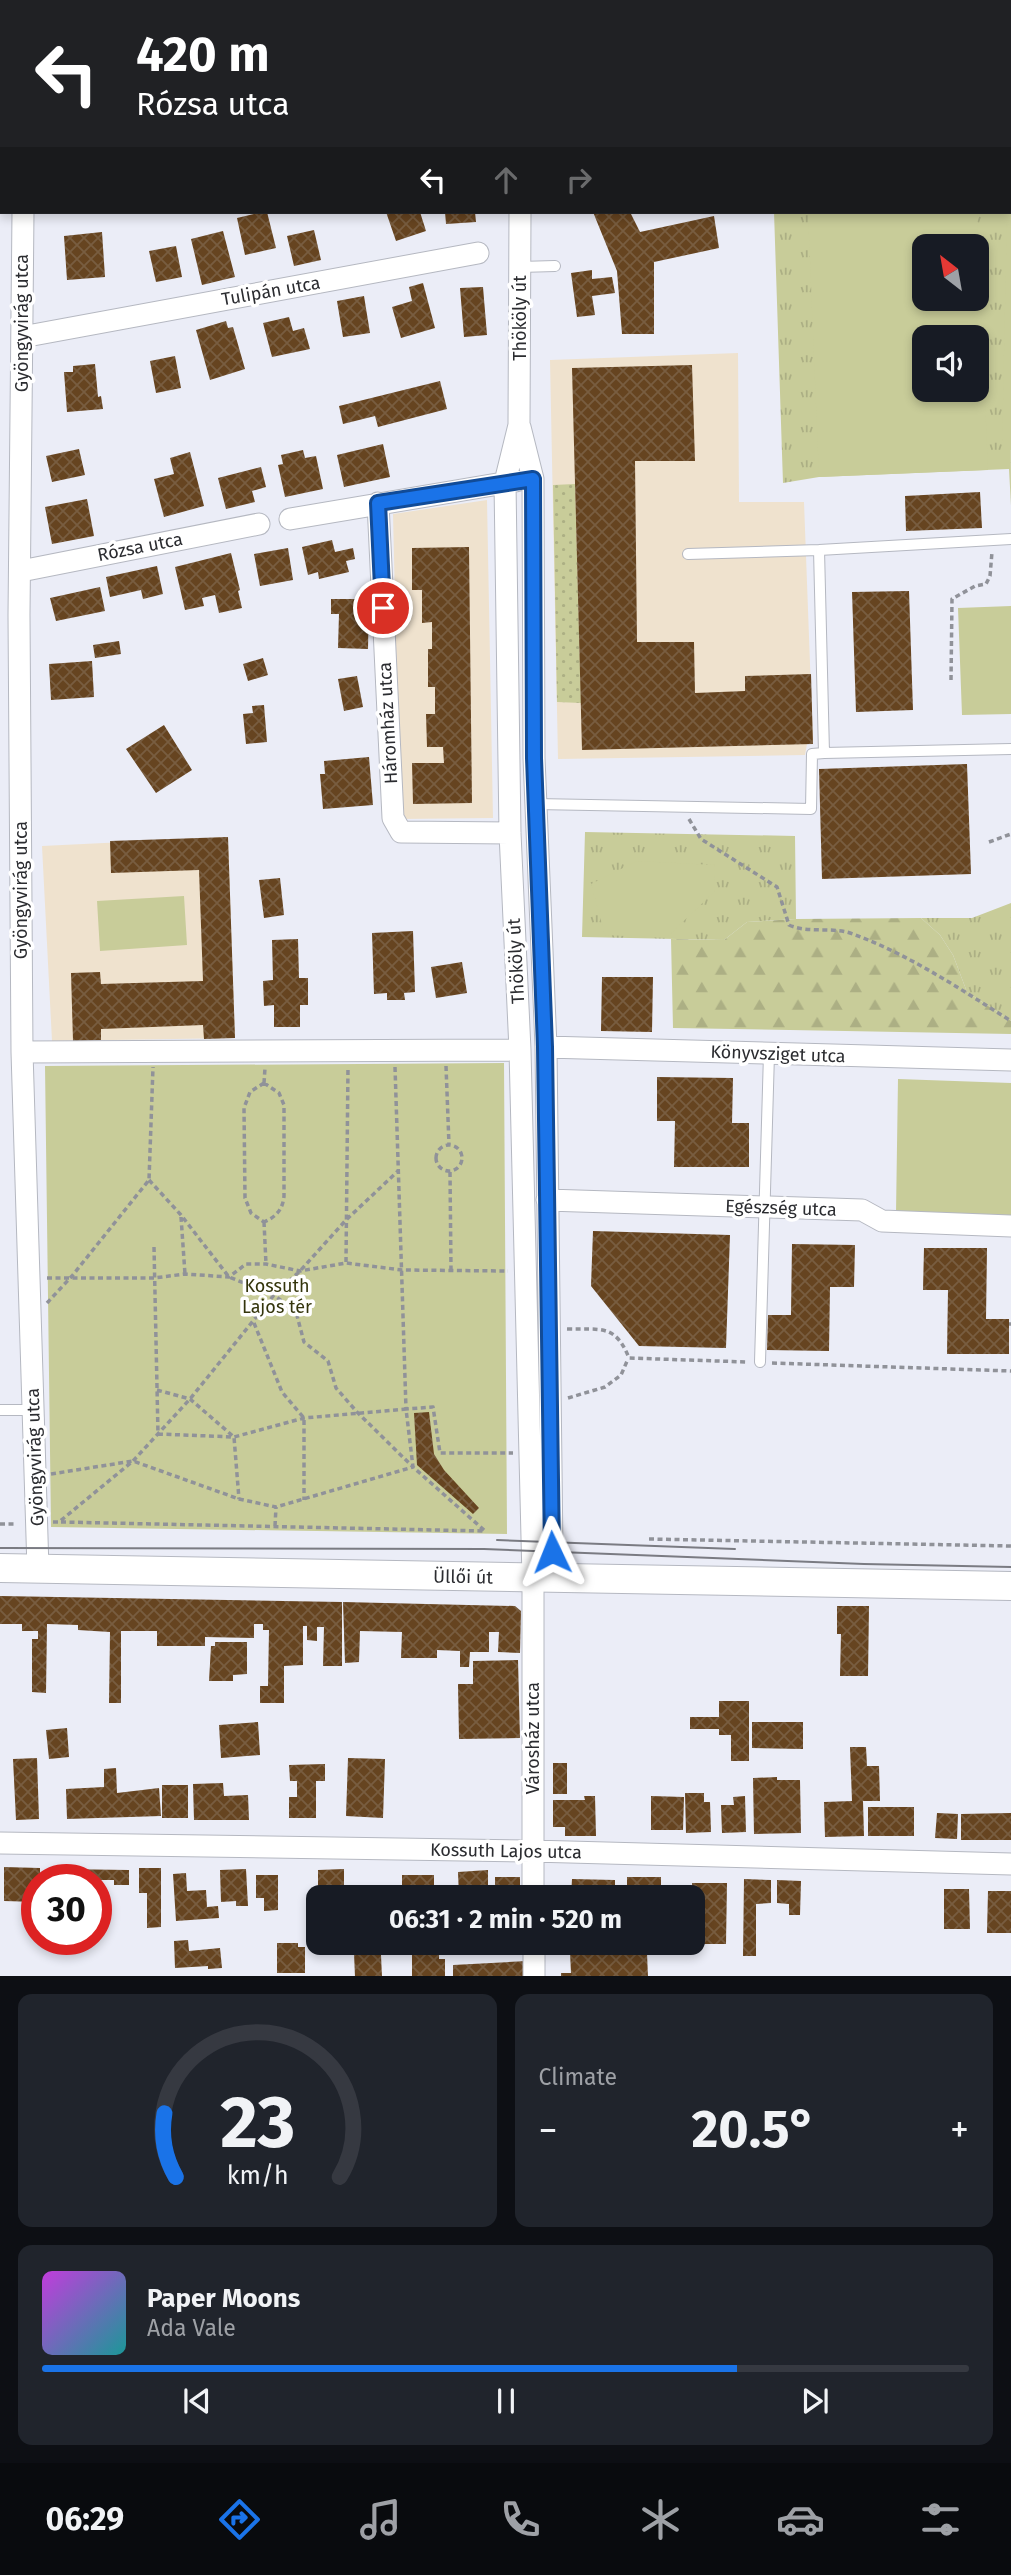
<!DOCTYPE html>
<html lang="en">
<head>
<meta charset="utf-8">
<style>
	:root { --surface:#171b24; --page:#20242c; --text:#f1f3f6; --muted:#9ea1a6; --line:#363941; --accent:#1a73e8 }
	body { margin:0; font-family:"Fira Sans",sans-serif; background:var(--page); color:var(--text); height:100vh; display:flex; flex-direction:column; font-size:26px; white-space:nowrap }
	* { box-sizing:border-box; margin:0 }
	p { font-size:23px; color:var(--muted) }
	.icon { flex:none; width:38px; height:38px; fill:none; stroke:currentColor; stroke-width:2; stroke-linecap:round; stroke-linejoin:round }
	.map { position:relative; height:1976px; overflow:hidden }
	.panel { display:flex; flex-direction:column; gap:18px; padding:18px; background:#0d0f14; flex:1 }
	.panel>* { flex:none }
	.guide { position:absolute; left:0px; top:0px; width:1012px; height:214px; box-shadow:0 4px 10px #0003; background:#202124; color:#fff; overflow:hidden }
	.needle { width:46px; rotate:329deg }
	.buttons { position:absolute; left:912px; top:234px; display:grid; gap:14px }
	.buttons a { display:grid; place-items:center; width:77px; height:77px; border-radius:14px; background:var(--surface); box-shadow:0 4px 10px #0003; font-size:35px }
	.speed { position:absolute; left:21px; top:1864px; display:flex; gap:14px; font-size:35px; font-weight:700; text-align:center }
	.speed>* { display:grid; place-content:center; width:91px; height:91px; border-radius:50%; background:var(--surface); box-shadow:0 4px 10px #0003; line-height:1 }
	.speed .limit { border:10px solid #d22; background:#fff; color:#111 }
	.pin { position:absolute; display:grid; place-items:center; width:60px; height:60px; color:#fff; margin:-30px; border:4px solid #fff; border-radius:50%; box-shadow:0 2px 7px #0007 }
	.me { position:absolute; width:77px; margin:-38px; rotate:358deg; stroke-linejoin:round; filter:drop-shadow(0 0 5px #0008) }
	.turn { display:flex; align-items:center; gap:24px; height:147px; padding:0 21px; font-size:32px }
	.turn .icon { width:91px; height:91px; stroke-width:2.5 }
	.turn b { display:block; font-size:49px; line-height:60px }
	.lanes { display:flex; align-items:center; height:66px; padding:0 21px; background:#0003; justify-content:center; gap:35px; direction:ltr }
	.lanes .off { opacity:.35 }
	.big { font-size:52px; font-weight:700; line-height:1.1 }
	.panel .card { flex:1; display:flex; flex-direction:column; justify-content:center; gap:10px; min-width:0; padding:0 24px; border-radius:14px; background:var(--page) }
	.panel .dial { align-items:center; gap:0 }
	.dial svg { height:182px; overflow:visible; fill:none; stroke:var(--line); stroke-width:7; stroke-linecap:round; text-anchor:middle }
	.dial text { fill:var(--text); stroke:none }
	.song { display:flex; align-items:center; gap:21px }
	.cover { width:84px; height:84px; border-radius:10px; background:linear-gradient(135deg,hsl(290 70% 55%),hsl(180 70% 35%)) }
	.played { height:7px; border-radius:4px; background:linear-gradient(90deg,var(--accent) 75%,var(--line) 75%) }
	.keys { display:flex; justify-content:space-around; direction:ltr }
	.heat { display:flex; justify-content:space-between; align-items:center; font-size:38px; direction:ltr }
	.panel .tiles { flex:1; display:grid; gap:18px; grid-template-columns:1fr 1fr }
	.card:last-child { grid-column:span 2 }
	.trip { position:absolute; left:306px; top:1885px; width:399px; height:70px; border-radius:14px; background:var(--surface); box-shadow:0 4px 10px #0003; font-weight:700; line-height:70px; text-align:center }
	.dock { display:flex; height:112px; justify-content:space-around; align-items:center; background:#090b0e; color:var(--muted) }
	.dock .icon { width:49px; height:49px }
	.dock .current { color:var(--accent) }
	.dock b { font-size:32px; color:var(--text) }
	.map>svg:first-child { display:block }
	.education { fill:#efe2ce }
	.grass { fill:url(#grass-tufts); fill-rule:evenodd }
	.forest { fill:url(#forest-firs) }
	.park { fill:#c8cc99; fill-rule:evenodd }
	.garden { fill:url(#garden-dots) }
	.building { fill:url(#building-cross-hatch) }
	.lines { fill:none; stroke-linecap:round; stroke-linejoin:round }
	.service-casing { stroke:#b5b8c1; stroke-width:12 }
	.minor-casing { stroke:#b5b8c1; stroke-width:23 }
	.secondary-casing { stroke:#b5b8c1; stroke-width:30 }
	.path { stroke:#909299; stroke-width:3.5; stroke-dasharray:5 3.5; stroke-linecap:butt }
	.service { stroke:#fff; stroke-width:10 }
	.minor { stroke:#fff; stroke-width:21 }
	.secondary { stroke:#fff; stroke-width:28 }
	.tram { stroke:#7a7b82; stroke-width:2 }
	.route-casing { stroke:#114b97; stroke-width:18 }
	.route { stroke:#1a73e8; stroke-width:12 }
	.labels { text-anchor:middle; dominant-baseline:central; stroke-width:7; stroke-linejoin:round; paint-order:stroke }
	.street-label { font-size:18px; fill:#2b2c30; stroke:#fff }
	.park-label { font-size:18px; fill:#34350c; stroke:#fff }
</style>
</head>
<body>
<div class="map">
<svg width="1011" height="1977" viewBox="0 0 1011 1977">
	<defs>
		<pattern id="grass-tufts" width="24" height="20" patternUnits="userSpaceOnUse" patternTransform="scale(1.75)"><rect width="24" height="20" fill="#c8cc99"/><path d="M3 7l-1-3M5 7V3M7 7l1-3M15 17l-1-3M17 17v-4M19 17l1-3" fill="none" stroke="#acaf84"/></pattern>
		<pattern id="forest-firs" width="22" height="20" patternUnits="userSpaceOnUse" patternTransform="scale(1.75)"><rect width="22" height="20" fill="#c8cc99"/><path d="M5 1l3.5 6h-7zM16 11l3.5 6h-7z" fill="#acaf84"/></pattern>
		<pattern id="garden-dots" width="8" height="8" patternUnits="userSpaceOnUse" patternTransform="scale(1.75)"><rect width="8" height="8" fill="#c8cc99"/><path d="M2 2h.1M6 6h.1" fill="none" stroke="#acaf84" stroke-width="1.8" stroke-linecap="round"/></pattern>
		<pattern id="building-cross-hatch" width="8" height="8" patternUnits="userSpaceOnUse" patternTransform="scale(1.75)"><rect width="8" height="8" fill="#664420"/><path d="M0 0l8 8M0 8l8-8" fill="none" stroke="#785d40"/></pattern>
	</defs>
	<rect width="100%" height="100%" fill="#ebedf7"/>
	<path class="education" d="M738,353L739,502H804L813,744H807L805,755L558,759L550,360Z
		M487,500L493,818L400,819L393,514Z
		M228,837L235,1038L52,1041L42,846Z"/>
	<path class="grass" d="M1010,153L1011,506L1009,469L819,477L783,483L774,212H1010ZM924,247H976V299H924ZM924,338H976V390H924Z
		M585,832L795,836L796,919L747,922L724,940L582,937Z
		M1011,903V1021L967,992L953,955L940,935L921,918H972Z"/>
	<path class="forest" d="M921,918L940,935L953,955L967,992L1011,1021V1034L673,1028L671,939L724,940L747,922L796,919Z"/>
	<path class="park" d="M1010,0L1011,122H1010V2H943Z
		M1010,178H1011V450H1002L1007,212H1010Z
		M808,212H977L988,470L819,477ZM924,247H976V299H924ZM924,338H976V390H924Z
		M1011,606V714L962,715L958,608Z
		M637,861L715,865L714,892L666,938L605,935L591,884Z
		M184,896L187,945L100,951L97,901Z
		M504,1063L507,1534L51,1527L45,1066Z
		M898,1079L1011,1083V1217L896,1213Z"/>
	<path class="garden" d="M575,484L581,703L557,702L553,485Z"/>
	<path class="building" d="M263,212H267L276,248L245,255L237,218Z
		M386,212H420L426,231L396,241Z
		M445,212H475L476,222L446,224Z
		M593,212H630L640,232L714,216L719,248L654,262V334H622L617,271Z
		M314,230L321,260L294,266L287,236Z
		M223,231L235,277L202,285L191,239Z
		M102,232L105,277L67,280L64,236Z
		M176,246L182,277L156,282L149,251Z
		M592,270V279L612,277L615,293L592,296L595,315L577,317L571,273Z
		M423,283L435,328L401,338L392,307L412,301L409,287Z
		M483,287L487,335L464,337L460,288Z
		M364,296L370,333L343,337L337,301Z
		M289,317L293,331L304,328L310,349L272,357L263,323Z
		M226,321L228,328L233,327L245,369L210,380L196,330Z
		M175,356L181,388L156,393L150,361Z
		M95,364L98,397L101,396L103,409L67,412L64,372H73V366Z
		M692,365L695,461H635L637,642H694L695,693L745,691V676L811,674L813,744L582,750L572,368Z
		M440,381L447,409L378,427L375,416L343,424L339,406Z
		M383,444L390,477L344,487L337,455Z
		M79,449L85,475L52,482L46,456Z
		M303,450L305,458L316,456L323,489L285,497L278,465L283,464L281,455Z
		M190,452L204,506L164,517L154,479L174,474L170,458Z
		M261,467L266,487L252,491L255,502L226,509L218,478Z
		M980,492L982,528L906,531L905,496Z
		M87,499L94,536L52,544L45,507Z
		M332,540L335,552L353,548L355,559L346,561L349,572L319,579L318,572L308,575L302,547Z
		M469,547L472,803L413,804L412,763H444L443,747H427L426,714H435V687H428V649H432V622L422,623V590H412V548Z
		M288,548L293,580L260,586L254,554Z
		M231,553L240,590L238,591L242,608L219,613L215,595L202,598L204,606L185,610L175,567Z
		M157,566L163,594L143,599L141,590L110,597L106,577Z
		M100,587L105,611L56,621L50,598Z
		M909,591L913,710L856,712L852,592Z
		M331,599H369L368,649L338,648L339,614H331Z
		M119,641L121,654L95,658L93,645Z
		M263,658L268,675L248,681L243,664Z
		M92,661L94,697L51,700L49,664Z
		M357,676L363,707L344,711L338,679Z
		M264,705L267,742L246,744L243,714L253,713L252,706Z
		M164,725L192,770L156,793L126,749Z
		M369,757L373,805L323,809L320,774H325L324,761Z
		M967,764L971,874L822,879L819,769Z
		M228,837L235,1038L204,1039L203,1025L101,1029V1040L73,1041L71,973L100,972L101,984L203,981L199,870L111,873L110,841Z
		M280,878L284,915L264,918L259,880Z
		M413,931L415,992L404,993L405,1000H387V993L374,994L372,933Z
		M298,939L299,978H308V1005H300V1027H274V1005L264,1006L263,981L273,980L272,940Z
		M462,962L467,993L436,998L431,967Z
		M602,977H653L652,1032L601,1031Z
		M657,1077L733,1078L732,1123H749V1167H674L675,1121H657Z
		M593,1231L730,1235L726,1348L639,1346L591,1286Z
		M792,1244L855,1245L854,1287H830L829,1351L767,1350L768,1315H791Z
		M924,1248H987L986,1319H1009V1354H947L948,1290H923Z
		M429,1412L434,1454L444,1470L479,1508L473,1514L417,1465L414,1413Z
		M0,1596L342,1602V1666H323L324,1627H317V1641L307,1640V1626H303V1665L284,1666V1703H260V1686H268L269,1630H263V1624H254V1638L205,1637V1646H157V1631H121V1703H109L110,1632L78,1630V1625L47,1624L46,1693L32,1692V1639H38V1631H22V1624H0Z
		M343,1602L515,1606L521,1611L520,1653L498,1652L499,1632H489V1652H470L469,1667H460V1651L437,1650V1658H401L402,1632L360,1631L359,1662L345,1663Z
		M837,1606H869L868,1676H840L841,1634H837Z
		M215,1642H247V1674L233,1675V1681H209L211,1646H215Z
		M518,1660L520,1738L459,1739L458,1684H473V1661Z
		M719,1701H749V1761H731V1735H719V1729H690V1717H719Z
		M258,1722L260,1755L221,1758L219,1725Z
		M752,1722H803V1749L752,1748Z
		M67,1728L69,1757L49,1759L46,1730Z
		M850,1747H866L867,1766H879L880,1801H863L864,1836L825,1837L824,1802L852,1801Z
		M37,1758L39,1819L16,1820L13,1759Z
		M348,1758L385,1759L383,1818L346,1816Z
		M553,1763H567V1794H553Z
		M325,1764V1781H316V1818H289V1797H297V1781H290L289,1765Z
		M116,1768L117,1793L159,1788L161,1816L67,1819L66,1789L104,1787V1769Z
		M777,1777V1780H800L801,1833L754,1834L753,1778Z
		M223,1783L224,1796L248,1795L249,1820H194L193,1784Z
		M162,1785H188V1818H162Z
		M685,1793H704V1802H710L711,1832L686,1833Z
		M584,1796H595L596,1836H565V1827H553V1800H585Z
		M651,1796L684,1797L683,1830H651Z
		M745,1796L746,1832L722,1833L721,1805H734L733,1797Z
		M868,1807H914V1836H868Z
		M937,1813L958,1814L957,1839L935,1838Z
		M1011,1813V1840H961V1814Z
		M4,1867L40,1868V1880H37V1902L4,1901Z
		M139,1868H161V1927L147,1928V1893H139Z
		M59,1869L129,1870V1885H114V1880H101V1896H96V1880H59Z
		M246,1869L248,1906H236V1901L221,1902L220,1870Z
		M344,1869V1897H318V1870Z
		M488,1870V1885H478L479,1897H459L458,1872Z
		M186,1873L187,1891L206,1890L207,1907L218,1906L219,1918L176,1921L173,1874Z
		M256,1875H278V1910L264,1911V1898H256Z
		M402,1875H434V1897H402Z
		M495,1877H520V1897H495Z
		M627,1877H661V1897H627Z
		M572,1879L615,1880V1897H571Z
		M744,1879L771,1880V1903L756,1904V1956H743Z
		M777,1880L801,1881L800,1915H789V1904L777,1903Z
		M692,1883H727L726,1944H693Z
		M944,1889H969L970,1929H944Z
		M988,1891H1011V1933H987Z
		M188,1940L189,1951L220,1948L222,1968L208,1969V1966L175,1968L174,1941Z
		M343,1942H371V1955H381L382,1977H355L354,1953H343Z
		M277,1943H298V1947H305V1973H277Z
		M439,1950V1959H445V1977H412V1951Z
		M613,1950V1954L647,1953L648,1977H561V1973H571L570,1952Z
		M526,1961V1977H453V1965Z"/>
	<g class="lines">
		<g class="service-casing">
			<path id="service" d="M743,0V2
				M520,267L555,266
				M688,554L819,550L1011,539
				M824,753L1011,749
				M536,804L811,809L812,754L824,753L819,550
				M760,1362L769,1054
				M0,1410H33"/>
		</g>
		<g class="minor-casing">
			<path id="minor" d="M2,2L9,1
				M501,2L509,0
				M1010,132L1011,131
				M23,212L19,615L22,1052L38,1569
				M520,212L519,425L505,482L510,833L520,1050L533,1578V1897
				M22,337L478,253
				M520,427L533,479L534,758L546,1047L552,1552L533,1578
				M378,503L393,818L401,832L510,833
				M290,519L516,481
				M21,571L259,524
				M546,1047L1011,1060
				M22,1052L520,1050
				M547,1200L862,1210L882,1221L1011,1226
				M0,1843L532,1851L1011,1864
				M534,1942V1977"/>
		</g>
		<g class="secondary-casing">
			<path id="secondary" d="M0,1568L1011,1586"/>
		</g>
		<path class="path" d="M951,680L952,599L975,586L986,584L990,576L992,552
			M689,819L701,839L777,887L789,925C809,934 832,926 853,934C910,955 960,989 1011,1021
			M989,842L1011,834
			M446,1066L449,1145
			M395,1067L406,1409L433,1407L440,1453H513
			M264,1083L279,1093L284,1105V1196C283,1209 276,1217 264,1222
			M264,1083L250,1092L244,1108L245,1198L251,1213L264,1222
			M264,1083L265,1068
			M436 1158a13 13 0 1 1 26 0a13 13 0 1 1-26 0Z
			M450,1172L451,1270
			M181,1217L185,1274
			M264,1222L266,1264
			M154,1247L158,1434L234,1437L304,1418L406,1409L413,1467L485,1531
			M346,1262L348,1067
			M47,1278H154L185,1274L229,1277L246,1264H266L300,1271L346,1263L402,1270L508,1271
			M47,1303L72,1276L149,1180L153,1067
			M254,1323L282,1392L304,1418V1500
			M1009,1324H1011
			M567,1329C600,1330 615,1323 629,1358L747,1362
			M772,1363L1011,1371
			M157,1390L190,1399L234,1437L239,1499
			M568,1398L605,1387L621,1375L628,1359
			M51,1474L133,1461L239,1499L276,1507L413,1467L357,1412L336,1388L328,1361L304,1342L296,1312L274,1295L229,1277L181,1215L149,1180
			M53,1522H59L133,1461L190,1399L274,1295L300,1271L346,1220L398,1171
			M61,1522L484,1531
			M0,1524H17
			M275,1526L276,1507
			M649,1539L1011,1546"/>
		<use href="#service" class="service"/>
		<use href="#minor" class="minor"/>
		<use href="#secondary" class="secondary"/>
		<path class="tram" d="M497,1540L735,1549
			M0,1548L484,1549L864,1564L1011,1567"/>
	</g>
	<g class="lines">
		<g class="route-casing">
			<path id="route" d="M383,608L378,503L533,479L534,758L545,1047L552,1552"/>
		</g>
		<use href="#route" class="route"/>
	</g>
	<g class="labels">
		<g class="street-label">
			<text transform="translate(271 291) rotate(-10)">Tulipán utca</text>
			<text transform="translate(520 318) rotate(-90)">Thököly út</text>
			<text transform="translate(22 323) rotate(-90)">Gyöngyvirág utca</text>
			<text transform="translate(140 547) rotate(-11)">Rózsa utca</text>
			<text transform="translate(388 723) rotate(-93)">Háromház utca</text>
			<text transform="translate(21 890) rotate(-90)">Gyöngyvirág utca</text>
			<text transform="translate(516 961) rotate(-93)">Thököly út</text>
			<text transform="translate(778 1054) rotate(2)">Könyvsziget utca</text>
			<text transform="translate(781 1208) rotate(2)">Egészség utca</text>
			<text transform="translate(35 1457) rotate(-92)">Gyöngyvirág utca</text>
			<text transform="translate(463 1577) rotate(1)">Üllői út</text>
			<text transform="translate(533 1738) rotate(-90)">Városház utca</text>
			<text transform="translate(506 1851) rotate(1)">Kossuth Lajos utca</text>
		</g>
		<g class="park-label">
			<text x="277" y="1286">Kossuth<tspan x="277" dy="21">Lajos tér</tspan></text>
		</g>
	</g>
</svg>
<div class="buttons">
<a><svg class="needle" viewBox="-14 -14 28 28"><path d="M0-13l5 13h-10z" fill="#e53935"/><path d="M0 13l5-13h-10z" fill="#9ea1a6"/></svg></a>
<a><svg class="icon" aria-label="sound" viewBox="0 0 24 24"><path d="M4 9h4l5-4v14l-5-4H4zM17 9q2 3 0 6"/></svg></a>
</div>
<div class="speed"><div class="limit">30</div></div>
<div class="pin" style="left:383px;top:608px;background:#d93025"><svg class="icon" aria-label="arrive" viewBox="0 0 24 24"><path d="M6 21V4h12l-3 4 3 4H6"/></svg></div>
<svg class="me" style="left:552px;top:1552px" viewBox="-20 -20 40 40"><path d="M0-17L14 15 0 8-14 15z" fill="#1a73e8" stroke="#fff" stroke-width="4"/></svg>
<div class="trip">06:31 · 2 min · 520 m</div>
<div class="guide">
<div class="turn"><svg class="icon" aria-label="left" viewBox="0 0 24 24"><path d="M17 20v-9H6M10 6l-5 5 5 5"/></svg><div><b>420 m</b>Rózsa utca</div></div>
<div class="lanes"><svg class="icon" aria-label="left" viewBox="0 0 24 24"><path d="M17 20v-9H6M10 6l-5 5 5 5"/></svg><svg class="icon off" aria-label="ahead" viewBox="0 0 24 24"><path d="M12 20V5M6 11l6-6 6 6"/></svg><svg class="icon off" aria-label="right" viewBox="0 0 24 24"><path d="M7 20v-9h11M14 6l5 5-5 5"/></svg></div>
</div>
</div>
<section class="panel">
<div class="tiles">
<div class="card dial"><svg viewBox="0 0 100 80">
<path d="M14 69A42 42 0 1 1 86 69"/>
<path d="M14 69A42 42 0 0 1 9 41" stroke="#1a73e8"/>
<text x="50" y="56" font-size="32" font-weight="700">23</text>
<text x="50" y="72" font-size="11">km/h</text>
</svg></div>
<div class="card"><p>Climate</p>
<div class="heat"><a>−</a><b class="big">20.5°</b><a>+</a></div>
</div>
<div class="card">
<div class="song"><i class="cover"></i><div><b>Paper Moons</b><p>Ada Vale</p></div></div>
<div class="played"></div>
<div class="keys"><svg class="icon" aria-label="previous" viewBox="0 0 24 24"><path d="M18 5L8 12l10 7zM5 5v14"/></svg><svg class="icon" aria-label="pause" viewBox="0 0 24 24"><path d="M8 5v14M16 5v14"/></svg><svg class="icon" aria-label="next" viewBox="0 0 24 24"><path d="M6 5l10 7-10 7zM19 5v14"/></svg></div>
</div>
</div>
</section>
<nav class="dock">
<b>06:29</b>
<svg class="icon current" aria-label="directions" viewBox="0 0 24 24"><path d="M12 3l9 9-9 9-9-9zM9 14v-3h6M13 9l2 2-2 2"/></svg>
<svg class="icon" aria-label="music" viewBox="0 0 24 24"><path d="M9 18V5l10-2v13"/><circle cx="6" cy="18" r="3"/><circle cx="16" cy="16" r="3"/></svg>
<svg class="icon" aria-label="phone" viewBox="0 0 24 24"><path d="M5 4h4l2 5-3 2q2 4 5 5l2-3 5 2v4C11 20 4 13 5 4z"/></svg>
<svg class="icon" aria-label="climate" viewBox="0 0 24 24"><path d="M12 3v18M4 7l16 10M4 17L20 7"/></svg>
<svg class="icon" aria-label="car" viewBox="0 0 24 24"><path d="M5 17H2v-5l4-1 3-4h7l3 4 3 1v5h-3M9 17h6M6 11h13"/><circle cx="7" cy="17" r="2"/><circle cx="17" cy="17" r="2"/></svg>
<svg class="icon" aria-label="filters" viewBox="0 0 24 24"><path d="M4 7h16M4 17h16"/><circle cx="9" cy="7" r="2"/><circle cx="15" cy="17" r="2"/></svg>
</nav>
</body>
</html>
